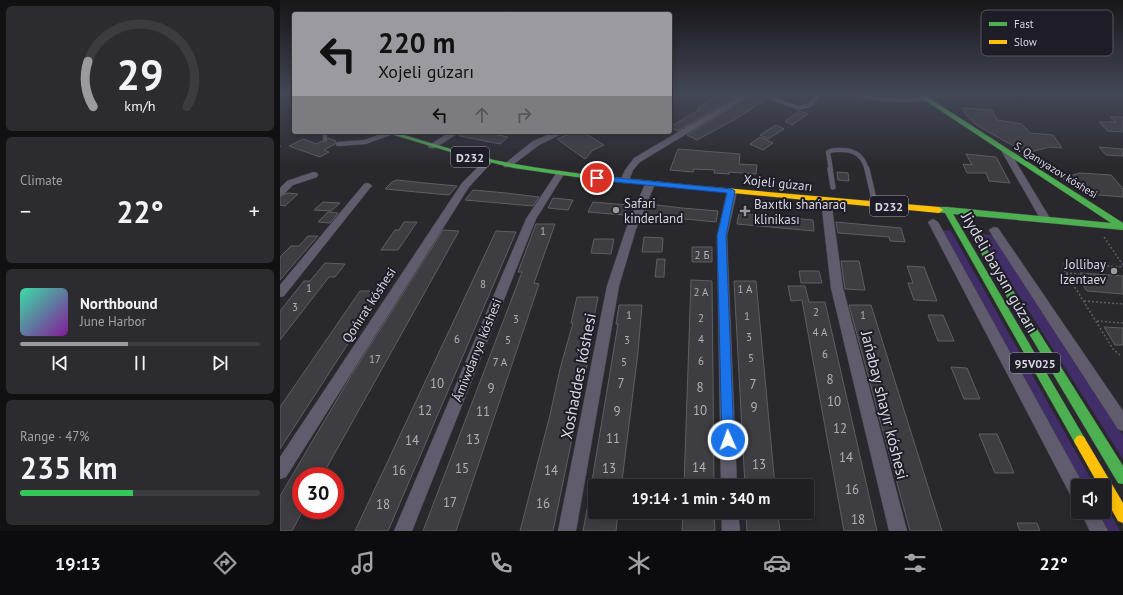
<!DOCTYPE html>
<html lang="en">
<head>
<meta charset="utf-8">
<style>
	:root { --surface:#1f1e22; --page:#2c2b2f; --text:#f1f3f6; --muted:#a1a2a5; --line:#3c3c40; --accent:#9b9aa0 }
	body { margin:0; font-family:"PT Sans",sans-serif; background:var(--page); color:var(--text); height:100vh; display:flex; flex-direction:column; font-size:15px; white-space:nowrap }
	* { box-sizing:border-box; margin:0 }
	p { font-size:13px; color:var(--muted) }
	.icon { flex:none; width:22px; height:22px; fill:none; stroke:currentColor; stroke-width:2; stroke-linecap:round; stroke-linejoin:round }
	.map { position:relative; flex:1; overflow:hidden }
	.drawer { display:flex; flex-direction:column; gap:6px; padding:6px; background:#111013; width:280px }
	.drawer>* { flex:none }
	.hud { position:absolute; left:12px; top:12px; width:380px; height:122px; border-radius:4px; box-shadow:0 2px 10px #0003,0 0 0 1px var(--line); background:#9b9aa0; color:#111; overflow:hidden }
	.buttons { position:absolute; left:791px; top:479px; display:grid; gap:8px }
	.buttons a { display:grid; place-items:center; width:40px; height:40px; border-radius:4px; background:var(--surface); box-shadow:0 2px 10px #0003,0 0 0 1px var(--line); font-size:20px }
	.speed { position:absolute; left:12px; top:467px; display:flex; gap:8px; font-size:20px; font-weight:700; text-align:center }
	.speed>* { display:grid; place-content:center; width:52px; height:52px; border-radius:50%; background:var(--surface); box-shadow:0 2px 10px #0003,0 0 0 1px var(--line); line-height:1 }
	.speed .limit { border:6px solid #d22; background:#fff; color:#111 }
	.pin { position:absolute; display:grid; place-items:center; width:34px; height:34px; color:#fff; margin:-17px; border:2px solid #fff; border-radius:50%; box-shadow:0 1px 4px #0007 }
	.me { position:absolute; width:44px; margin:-22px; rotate:358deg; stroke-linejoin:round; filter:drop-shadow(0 0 3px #0008) }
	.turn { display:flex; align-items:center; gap:14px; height:84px; padding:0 20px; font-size:18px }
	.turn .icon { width:52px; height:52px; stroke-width:2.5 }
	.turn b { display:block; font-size:28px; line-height:34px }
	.lanes { display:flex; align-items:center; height:38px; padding:0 20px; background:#0003; justify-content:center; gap:20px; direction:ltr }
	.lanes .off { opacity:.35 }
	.big { font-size:30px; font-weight:700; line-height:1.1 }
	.drawer .tile { flex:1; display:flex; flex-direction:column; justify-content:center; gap:6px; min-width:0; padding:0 14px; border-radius:6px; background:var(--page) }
	.drawer .dial { align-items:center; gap:0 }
	.dial svg { height:104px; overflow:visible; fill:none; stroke:var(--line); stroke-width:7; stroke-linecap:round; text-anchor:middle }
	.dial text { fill:var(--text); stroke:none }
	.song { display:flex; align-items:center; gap:12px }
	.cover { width:48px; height:48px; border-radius:6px; background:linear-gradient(135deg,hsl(160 70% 55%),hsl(290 70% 35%)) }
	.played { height:4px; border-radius:2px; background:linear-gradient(90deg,var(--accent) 45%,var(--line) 45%) }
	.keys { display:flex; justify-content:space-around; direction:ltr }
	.heat { display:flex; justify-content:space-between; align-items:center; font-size:22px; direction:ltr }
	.charge { height:6px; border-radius:3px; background:linear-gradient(90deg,#34c759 47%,var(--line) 0) }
	.trip { position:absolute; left:308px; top:479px; width:226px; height:40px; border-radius:4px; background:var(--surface); box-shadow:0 2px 10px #0003,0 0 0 1px var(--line); font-weight:700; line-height:40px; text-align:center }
	.tab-bar { display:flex; height:64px; justify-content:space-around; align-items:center; background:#0c0c0e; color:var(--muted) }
	.tab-bar .icon { width:28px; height:28px }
	.tab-bar .current { color:var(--accent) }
	.tab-bar b { font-size:18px; color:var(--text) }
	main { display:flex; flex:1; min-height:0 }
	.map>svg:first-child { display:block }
	.green { fill:#412d68 }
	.building { fill:#3e3d42; stroke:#5f5e62 }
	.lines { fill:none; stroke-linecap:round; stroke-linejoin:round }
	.lane-far1-casing { stroke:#464548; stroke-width:5 }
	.lane-casing { stroke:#464548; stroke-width:6 }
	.street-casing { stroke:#464548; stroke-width:1 }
	.fast-casing { stroke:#464548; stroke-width:1 }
	.slow-casing { stroke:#464548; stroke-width:1 }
	.path-far1 { stroke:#605d68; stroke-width:1; stroke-dasharray:1.5 1.5; stroke-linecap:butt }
	.path { stroke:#605d68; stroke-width:1.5; stroke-dasharray:2 2; stroke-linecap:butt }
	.lane-far1 { stroke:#605c6d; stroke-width:4 }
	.lane { stroke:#605c6d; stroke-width:5 }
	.street { fill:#605c6d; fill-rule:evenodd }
	.fast { fill:#4caf50; fill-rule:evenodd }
	.slow { fill:#ffc107; fill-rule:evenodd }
	.route { fill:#1a73e8; stroke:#114b97 }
	.poi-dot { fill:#9b9aa0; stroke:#1e1c26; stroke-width:1.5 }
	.labels { text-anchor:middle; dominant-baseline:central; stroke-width:4; stroke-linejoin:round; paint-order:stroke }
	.far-street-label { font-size:11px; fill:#d8d7de; stroke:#1e1c26 }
	.number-label { font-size:11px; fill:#b2b0b7 }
	.shield { fill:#1e1c26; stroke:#a09fa7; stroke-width:1 }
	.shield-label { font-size:12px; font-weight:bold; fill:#d8d7de }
	.street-label { font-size:13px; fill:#d8d7de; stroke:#1e1c26 }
	.poi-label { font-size:13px; fill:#d8d7de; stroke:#1e1c26; text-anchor:start }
	.near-number-label { font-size:13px; fill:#b2b0b7 }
	.near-street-label { font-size:16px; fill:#d8d7de; stroke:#1e1c26 }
	.key { fill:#1e1c26; stroke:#56545d; stroke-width:1 }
	.key-label { font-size:11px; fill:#d8d7de }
</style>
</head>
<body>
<main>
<section class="drawer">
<div class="tile dial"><svg viewBox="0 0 100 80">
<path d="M14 69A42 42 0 1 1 86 69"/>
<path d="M14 69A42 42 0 0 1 10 34" stroke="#9b9aa0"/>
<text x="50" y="56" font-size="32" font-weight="700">29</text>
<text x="50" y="72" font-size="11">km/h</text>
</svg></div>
<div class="tile"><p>Climate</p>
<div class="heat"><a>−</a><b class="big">22°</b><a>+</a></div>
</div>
<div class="tile">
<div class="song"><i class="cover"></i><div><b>Northbound</b><p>June Harbor</p></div></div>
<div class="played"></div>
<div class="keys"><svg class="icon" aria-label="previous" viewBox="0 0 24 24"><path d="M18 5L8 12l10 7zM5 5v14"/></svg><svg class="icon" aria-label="pause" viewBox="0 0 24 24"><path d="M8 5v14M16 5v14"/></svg><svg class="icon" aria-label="next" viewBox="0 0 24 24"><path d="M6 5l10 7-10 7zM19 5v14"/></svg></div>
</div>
<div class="tile"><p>Range · 47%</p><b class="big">235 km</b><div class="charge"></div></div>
</section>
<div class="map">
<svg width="843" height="531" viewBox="0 0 843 531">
	<rect width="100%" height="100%" fill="#29282d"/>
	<path class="green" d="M670,230L672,233L815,486H800L661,231Z
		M700,234L713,235L843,435V459Z
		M824,502L840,531H825L814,512H824Z"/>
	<path class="building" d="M445,93H462L398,131L390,127L420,109L418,108L426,103Z
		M475,93L478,96L486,99L459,117L417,140L407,135Z
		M683,108L712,110L717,120L742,124L750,133L773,135L782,148L770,147L746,153L698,126L686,115Z
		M520,111L528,114L512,125L505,121Z
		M830,117H843V132L828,131L819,122H836Z
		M496,125L504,129L488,139L480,135Z
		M181,132H204L228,137L220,144L180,136Z
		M295,132H303L324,145L313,150L305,159L277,139Z
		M480,137L493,143L483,150L470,144Z
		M48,138L56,141L55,144L44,150L49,152L40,157L9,146L23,139L37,144L42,141L46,142Z
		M819,147L843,149V156L826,155Z
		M398,149L460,154L459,164L477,165L476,174L449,172V174L434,173L435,170L414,169L413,172L390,170Z
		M686,154L716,157L730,183L709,181L706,173H687L683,164L692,165Z
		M557,172L568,173L569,181L558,180Z
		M800,173L831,175L843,189V197L807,194L782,178Z
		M117,180L145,183L177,186L169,195L105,189L112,182Z
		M193,190L226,193L259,197L253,206L185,200Z
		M7,193L18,194L5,206L0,205V197Z
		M273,198L293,200L288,210L268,208Z
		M43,202L60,203L51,211L34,210Z
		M313,202L348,205L344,215L308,212Z
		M368,204L402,208L438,211L436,222L364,215Z
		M48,212L58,213L50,223L38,222Z
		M459,213L533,220L534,231L457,224Z
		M124,222H137L118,250H101L115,230H119Z
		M556,222L621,228L625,242L610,241L609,237L558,233Z
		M256,224H275L254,283L259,284L176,531H143L242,272H238Z
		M163,230L179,231L42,476H21V514L12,531H0V496L71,376Z
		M216,231L236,232L108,531H75Z
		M28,236H38L0,280V257L11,246H19Z
		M364,237L383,238L382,252H362Z
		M314,239H334L331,254L311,253Z
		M412,247H432V262H412Z
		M377,259H385L384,277H375Z
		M561,261H579L585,290L565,289Z
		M45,263L65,264L55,277H49L0,340V311L24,281H30Z
		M627,266L644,267L657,301L634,300L628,283H633Z
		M519,271H539L542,283H521Z
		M800,273L843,276V294L807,291L799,279L804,280Z
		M411,280L432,281L434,486H404Z
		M454,281H476L495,486H465Z
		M508,286H525L529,302H545L597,531H564L522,300L511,301Z
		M80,291H102L0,449V407Z
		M297,297H318L312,328H314L311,346L273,531H240L270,415L280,369L293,323H291Z
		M339,305H362L358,352L342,481H312L338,324H336Z
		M569,305H591L662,531H630Z
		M648,315H663L674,341H658Z
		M824,327L843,328V345H835Z
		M671,367L687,368L700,399H684Z
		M699,434H717L734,473H715Z
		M311,488H315V512H338L336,531H303Z
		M403,512H434L435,531H402Z
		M466,515H498L500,531H467Z
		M737,523H757L760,531H740Z"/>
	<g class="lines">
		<g class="lane-far1-casing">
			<path id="lane-far1" d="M480,93L518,108L530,105L540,93
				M575,93C597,101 621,101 645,99
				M45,132V139
				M58,144L85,142L110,133
				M551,170L548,152C552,149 556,150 561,150C576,150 583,156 587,170"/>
		</g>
		<g class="lane-casing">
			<path id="lane" d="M550,169L553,187
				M587,169L595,204"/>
		</g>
		<g class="street-casing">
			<path id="street" d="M465,93H474L360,162L353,170L348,183H342L340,181L345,170L354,158Z
				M170,132H180L155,148H149L148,146Z
				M275,132H286L259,145L230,167H224L223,165L253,141Z
				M726,149L730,152L771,220L770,222H762L761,220L722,152Z
				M209,158L213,161L189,187L6,477L0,479V457L182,183L206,159Z
				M280,171L284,174L256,219L132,531H114L246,219L277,172Z
				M34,172L37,173L38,175L37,177L13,185L3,195L0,196V188L7,181Z
				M370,181L375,184L356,229L339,286L296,531H278L327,286L346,229L365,184Z
				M87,183L90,184L92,186L90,188L4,296L0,297V285L84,184Z
				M452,188L457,191L447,236L457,486H441L437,236L447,191Z
				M546,197L551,200L563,288L627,531H609L551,288L541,200Z
				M653,219L658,222L804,486H798V500L792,498L648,222Z
				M714,227L718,228L843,411V431L838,429L710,232L709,230Z
				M442,512H458L460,531H442Z
				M801,512H818L828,531H810Z"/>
		</g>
		<g class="fast-casing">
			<path id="fast" d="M634,93H641L843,223V230L673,214L804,437L806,441L804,445L800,447L796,445L665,213L656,212L655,210L659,207H667L831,223Z
				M104,132H114C154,144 194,157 235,164C290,174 346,178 401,184L405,186L401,188L296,177L234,168L184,156Z
				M702,245L705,246L843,466V484L838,483L698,248Z"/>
		</g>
		<g class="slow-casing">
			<path id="slow" d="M398,184L659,207L663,210L659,213L401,188H398Z
				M800,435L804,437L843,503V523L838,521L824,496V486H819L796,445L794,441L796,437Z"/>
		</g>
		<path class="path-far1" d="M0,145L1,148"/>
		<path class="path" d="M824,237L843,265
			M786,273L799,274
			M804,301L843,304
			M817,321L843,323
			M840,355L833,349L783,268L784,264L789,263L843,267"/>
		<use href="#lane-far1" class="lane-far1"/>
		<use href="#lane" class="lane"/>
		<use href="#street" class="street"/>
		<use href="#fast" class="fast"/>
		<use href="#slow" class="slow"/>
	</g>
	<linearGradient id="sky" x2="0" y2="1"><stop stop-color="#171619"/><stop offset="0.56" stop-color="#434857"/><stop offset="1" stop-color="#434857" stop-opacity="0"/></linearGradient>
	<rect width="843" height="167" fill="url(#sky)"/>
	<path class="route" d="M317,176L452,189L455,191L446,236L454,440L452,445L448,447L443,445L442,440L437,236L447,193L314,180V177Z"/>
	<g class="poi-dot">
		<circle cx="336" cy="210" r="4"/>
		<path d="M463 205h4v4h4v4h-4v4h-4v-4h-4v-4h4z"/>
		<circle cx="834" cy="271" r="4"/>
	</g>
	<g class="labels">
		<g class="far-street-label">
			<text transform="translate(776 170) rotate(32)">S. Qanıyazov kóshesi</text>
		</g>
		<g class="number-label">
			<text x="263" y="231">1</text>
			<text x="422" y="255">2 Б</text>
			<text x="203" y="284">8</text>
			<text x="29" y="288">1</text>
			<text x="465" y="289">1 А</text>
			<text x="421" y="292">2 А</text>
			<text x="15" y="307">3</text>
			<text x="536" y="312">2</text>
			<text x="349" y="315">1</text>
			<text x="583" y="315">1</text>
			<text x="467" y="316">1</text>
			<text x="421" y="318">2</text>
			<text x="236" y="319">3</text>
			<text x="540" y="332">4 А</text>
			<text x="469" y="337">3</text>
			<text x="177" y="339">6</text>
			<text x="421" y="339">4</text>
			<text x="228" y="340">5</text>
			<text x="347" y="340">3</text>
			<text x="545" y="354">6</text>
			<text x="471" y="358">5</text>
			<text x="95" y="359">17</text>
			<text x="421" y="361">6</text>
			<text x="220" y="362">7 А</text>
			<text x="344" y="362">5</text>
		</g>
		<g class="shield">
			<rect x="171" y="147" width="38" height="20" rx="3"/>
			<rect x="590" y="196" width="38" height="20" rx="3"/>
			<rect x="730" y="353" width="50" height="20" rx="3"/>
		</g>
		<g class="shield-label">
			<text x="190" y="157">D232</text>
			<text x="609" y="206">D232</text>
			<text x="755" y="363">95V025</text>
		</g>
		<g class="street-label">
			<text transform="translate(498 183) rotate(6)">Xojeli gúzarı</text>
			<text transform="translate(89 305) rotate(-57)">Qońırat kóshesi</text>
			<text transform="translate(197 350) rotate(-68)">Ámiwdarıya kóshesi</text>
		</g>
		<g class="poi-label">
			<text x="344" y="203">Safari<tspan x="344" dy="15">kinderland</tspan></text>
			<text x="474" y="204">Baxıtkı shańaraq<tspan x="474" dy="15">klinikası</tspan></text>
			<text x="826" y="264" text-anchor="end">Jollibay<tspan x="826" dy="15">Izentaev</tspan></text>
		</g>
		<g class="near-number-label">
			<text x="550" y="379">8</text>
			<text x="157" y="383">10</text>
			<text x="341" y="383">7</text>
			<text x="473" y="384">7</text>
			<text x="420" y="387">8</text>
			<text x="211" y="388">9</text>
			<text x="554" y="401">10</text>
			<text x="474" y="407">9</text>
			<text x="145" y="410">12</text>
			<text x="420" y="410">10</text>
			<text x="203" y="411">11</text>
			<text x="337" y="411">9</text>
			<text x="560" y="428">12</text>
			<text x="333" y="438">11</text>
			<text x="193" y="439">13</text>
			<text x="132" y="440">14</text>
			<text x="566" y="457">14</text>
			<text x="479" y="464">13</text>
			<text x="419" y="467">14</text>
			<text x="182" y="468">15</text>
			<text x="329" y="468">13</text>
			<text x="119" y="470">16</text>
			<text x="271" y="470">14</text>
			<text x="572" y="489">16</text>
			<text x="170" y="502">17</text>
			<text x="263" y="503">16</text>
			<text x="103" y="504">18</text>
			<text x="578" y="519">18</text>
		</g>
		<g class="near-street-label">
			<text transform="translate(720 272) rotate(60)">Jiydeli baysın gúzarı</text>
			<text transform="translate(298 376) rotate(-79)">Xoshaddes kóshesi</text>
			<text transform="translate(605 405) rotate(76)">Jańabay shayır kóshesi</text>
		</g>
	</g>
	<rect x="701" y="10" width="132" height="46" rx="6" class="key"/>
	<rect x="709" y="22" width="18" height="4" fill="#4caf50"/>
	<rect x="709" y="40" width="18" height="4" fill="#ffc107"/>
	<g class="key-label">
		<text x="734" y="28">Fast</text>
		<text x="734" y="46">Slow</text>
	</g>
</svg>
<div class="buttons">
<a><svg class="icon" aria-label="sound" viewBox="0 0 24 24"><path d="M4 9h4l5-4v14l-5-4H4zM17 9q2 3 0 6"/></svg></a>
</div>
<div class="speed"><div class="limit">30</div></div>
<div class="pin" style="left:317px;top:178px;background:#d93025"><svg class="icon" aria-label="arrive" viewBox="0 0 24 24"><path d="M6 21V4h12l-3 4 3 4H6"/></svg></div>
<svg class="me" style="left:448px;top:440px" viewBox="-20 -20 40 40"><circle r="17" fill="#1a73e8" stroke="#fff" stroke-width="3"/><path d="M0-11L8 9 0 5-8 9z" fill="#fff"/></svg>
<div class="trip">19:14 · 1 min · 340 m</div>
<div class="hud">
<div class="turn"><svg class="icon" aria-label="left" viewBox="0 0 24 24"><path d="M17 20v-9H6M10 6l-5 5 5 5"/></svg><div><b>220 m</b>Xojeli gúzarı</div></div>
<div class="lanes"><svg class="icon" aria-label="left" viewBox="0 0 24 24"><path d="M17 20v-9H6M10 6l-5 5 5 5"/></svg><svg class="icon off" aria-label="ahead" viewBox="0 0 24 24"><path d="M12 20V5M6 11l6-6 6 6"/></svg><svg class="icon off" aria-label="right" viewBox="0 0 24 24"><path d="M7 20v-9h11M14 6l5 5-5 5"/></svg></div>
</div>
</div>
</main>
<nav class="tab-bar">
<b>19:13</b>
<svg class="icon current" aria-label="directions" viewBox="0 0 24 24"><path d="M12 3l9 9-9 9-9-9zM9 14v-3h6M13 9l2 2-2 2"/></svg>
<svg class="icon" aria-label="music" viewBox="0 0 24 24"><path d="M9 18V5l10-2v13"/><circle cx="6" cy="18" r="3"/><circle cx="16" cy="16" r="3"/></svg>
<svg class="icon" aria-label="phone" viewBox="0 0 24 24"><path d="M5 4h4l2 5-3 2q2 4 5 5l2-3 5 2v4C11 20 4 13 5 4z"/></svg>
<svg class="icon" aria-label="climate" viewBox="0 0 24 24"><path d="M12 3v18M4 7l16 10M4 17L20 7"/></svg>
<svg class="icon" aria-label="car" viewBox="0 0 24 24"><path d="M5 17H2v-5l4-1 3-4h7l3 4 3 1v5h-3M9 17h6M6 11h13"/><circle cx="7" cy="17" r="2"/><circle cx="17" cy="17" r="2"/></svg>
<svg class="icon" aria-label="filters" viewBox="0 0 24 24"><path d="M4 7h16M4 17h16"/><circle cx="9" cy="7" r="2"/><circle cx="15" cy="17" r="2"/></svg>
<b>22°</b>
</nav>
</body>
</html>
